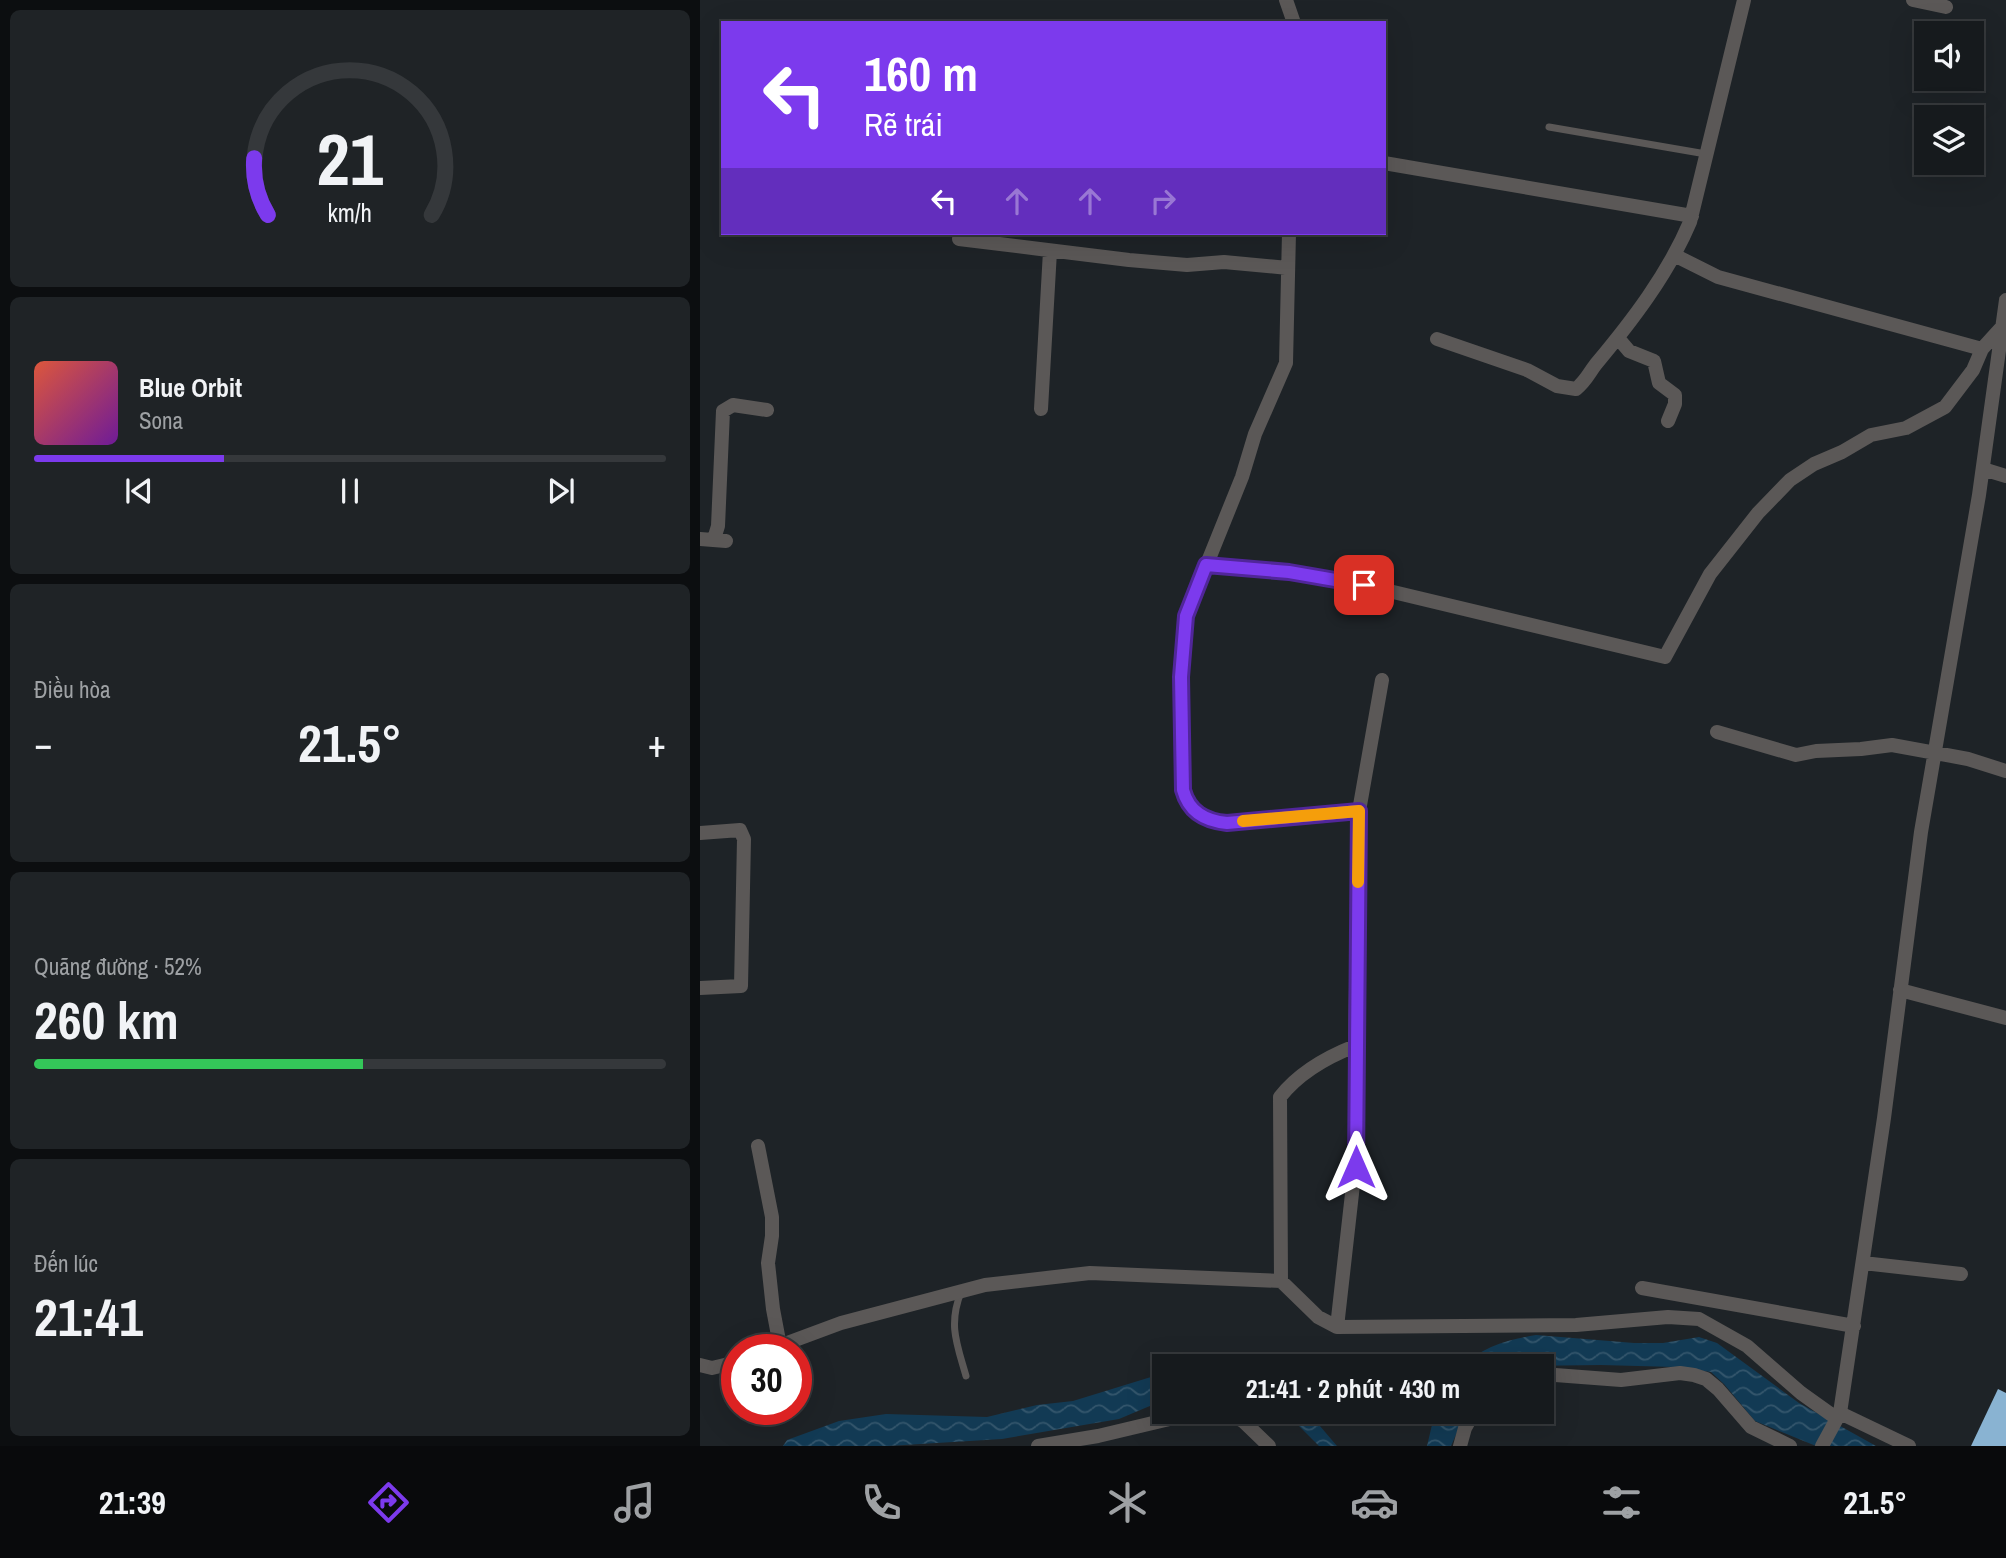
<!DOCTYPE html>
<html lang="vi">
<head>
<meta charset="utf-8">
<style>
	:root { --surface:#161a1d; --page:#1f2326; --text:#f1f3f6; --muted:#9ea1a4; --line:#35383b; --accent:#7c3aed }
	body { margin:0; font-family:"Archivo Narrow",sans-serif; background:var(--page); color:var(--text); height:100vh; display:flex; flex-direction:column; font-size:26px; white-space:nowrap }
	* { box-sizing:border-box; margin:0 }
	p { font-size:23px; color:var(--muted) }
	.icon { flex:none; width:38px; height:38px; fill:none; stroke:currentColor; stroke-width:2; stroke-linecap:round; stroke-linejoin:round }
	.map { position:relative; flex:1; overflow:hidden }
	.details { display:flex; flex-direction:column; gap:10px; padding:10px; background:#0c0e10; width:700px }
	.details>* { flex:none }
	.banner { position:absolute; left:21px; top:21px; width:665px; height:214px; border-radius:0px; box-shadow:0 7px 28px #0002,0 0 0 2px var(--line); background:#7c3aed; color:#fff; overflow:hidden }
	.buttons { position:absolute; left:1214px; top:21px; display:grid; gap:14px }
	.buttons a { display:grid; place-items:center; width:70px; height:70px; border-radius:0px; background:var(--surface); box-shadow:0 7px 28px #0002,0 0 0 2px var(--line); font-size:35px }
	.speed { position:absolute; left:21px; top:1334px; display:flex; gap:14px; font-size:35px; font-weight:700; text-align:center }
	.speed>* { display:grid; place-content:center; width:91px; height:91px; border-radius:50%; background:var(--surface); box-shadow:0 7px 28px #0002,0 0 0 2px var(--line); line-height:1 }
	.speed .limit { border:10px solid #d22; background:#fff; color:#111 }
	.pin { position:absolute; display:grid; place-items:center; width:60px; height:60px; color:#fff; margin:-30px; border-radius:14px; box-shadow:0 4px 10px #0006 }
	.me { position:absolute; width:77px; margin:-38px; rotate:0deg; stroke-linejoin:round; filter:drop-shadow(0 0 5px #0008) }
	.turn { display:flex; align-items:center; gap:24px; height:147px; padding:0 28px; font-size:32px }
	.turn .icon { width:91px; height:91px; stroke-width:2.5 }
	.turn b { display:block; font-size:49px; line-height:60px }
	.lanes { display:flex; align-items:center; height:66px; padding:0 28px; background:#0003; justify-content:center; gap:35px; direction:ltr }
	.lanes .off { opacity:.35 }
	.big { font-size:52px; font-weight:800; line-height:1.1 }
	.details .tile { flex:1; display:flex; flex-direction:column; justify-content:center; gap:10px; min-width:0; padding:0 24px; border-radius:10px; background:var(--page) }
	.details .dial { align-items:center; gap:0 }
	.dial svg { height:182px; overflow:visible; fill:none; stroke:var(--line); stroke-width:7; stroke-linecap:round; text-anchor:middle }
	.dial text { fill:var(--text); stroke:none }
	.song { display:flex; align-items:center; gap:21px }
	.cover { width:84px; height:84px; border-radius:10px; background:linear-gradient(135deg,hsl(10 70% 55%),hsl(280 70% 35%)) }
	.played { height:7px; border-radius:4px; background:linear-gradient(90deg,var(--accent) 30%,var(--line) 30%) }
	.keys { display:flex; justify-content:space-around; direction:ltr }
	.heat { display:flex; justify-content:space-between; align-items:center; font-size:38px; direction:ltr }
	.charge { height:10px; border-radius:5px; background:linear-gradient(90deg,#34c759 52%,var(--line) 0) }
	.trip { position:absolute; left:452px; top:1354px; width:402px; height:70px; border-radius:0px; background:var(--surface); box-shadow:0 7px 28px #0002,0 0 0 2px var(--line); font-weight:800; line-height:70px; text-align:center }
	.tabs { display:flex; height:112px; justify-content:space-around; align-items:center; background:#090a0c; color:var(--muted) }
	.tabs .icon { width:49px; height:49px }
	.tabs .selected { color:var(--accent) }
	.tabs b { font-size:32px; color:var(--text) }
	main { display:flex; flex:1; min-height:0 }
	.map>svg:first-child { display:block }
	.water { fill:url(#water-waves) }
	.building { fill:#89b3d2 }
	.lines { fill:none; stroke-linecap:round; stroke-linejoin:round }
	.lane { stroke:#5b5857; stroke-width:7 }
	.street { stroke:#5b5857; stroke-width:14 }
	.route-casing { stroke:#51269a; stroke-width:18 }
	.route { stroke:#7c3aed; stroke-width:12 }
	.slow { stroke:#f59e0b; stroke-width:12 }
</style>
</head>
<body>
<main>
<section class="details">
<div class="tile dial"><svg viewBox="0 0 100 80">
<path d="M14 69A42 42 0 1 1 86 69"/>
<path d="M14 69A42 42 0 0 1 8 44" stroke="#7c3aed"/>
<text x="50" y="56" font-size="32" font-weight="700">21</text>
<text x="50" y="72" font-size="11">km/h</text>
</svg></div>
<div class="tile">
<div class="song"><i class="cover"></i><div><b>Blue Orbit</b><p>Sona</p></div></div>
<div class="played"></div>
<div class="keys"><svg class="icon" aria-label="previous" viewBox="0 0 24 24"><path d="M18 5L8 12l10 7zM5 5v14"/></svg><svg class="icon" aria-label="pause" viewBox="0 0 24 24"><path d="M8 5v14M16 5v14"/></svg><svg class="icon" aria-label="next" viewBox="0 0 24 24"><path d="M6 5l10 7-10 7zM19 5v14"/></svg></div>
</div>
<div class="tile"><p>Điều hòa</p>
<div class="heat"><a>−</a><b class="big">21.5°</b><a>+</a></div>
</div>
<div class="tile"><p>Quãng đường · 52%</p><b class="big">260 km</b><div class="charge"></div></div>
<div class="tile"><p>Đến lúc</p><b class="big">21:41</b></div>
</section>
<div class="map">
<svg width="1306" height="1446" viewBox="0 0 1306 1446">
	<defs>
		<pattern id="water-waves" width="16" height="10" patternUnits="userSpaceOnUse" patternTransform="scale(1.75)"><rect width="16" height="10" fill="#123a54"/><path d="M0 5q4-4 8 0t8 0" fill="none" stroke="#34566c"/></pattern>
	</defs>
	<rect width="100%" height="100%" fill="#1e2327"/>
	<path class="water" d="M836,1335L934,1343H963L999,1337L1017,1343L1099,1403L1176,1446H1116L1055,1421L1024,1384L1011,1372L997,1370L975,1367L901,1365L760,1367C783,1347 806,1340 836,1335Z
		M464,1373V1400L419,1419L302,1439L188,1446H83L87,1440L139,1421L186,1414L287,1417L337,1405L373,1401Z
		M585,1412H608L637,1446H619Z
		M735,1412H766L751,1446H727Z"/>
	<path class="building" d="M1298,1389L1306,1393V1446H1271Z"/>
	<g class="lines">
		<path class="lane" d="M849,127L1006,154
			M261,1292C248,1325 257,1344 266,1376"/>
		<path class="street" d="M586,0L594,23
			M1213,0L1246,7
			M684,163L992,216
			M589,233L586,363L555,434L542,477L486,616L481,677L483,790C489,812 505,822 527,823L659,811
			M259,239L429,260L487,265L524,262L588,268
			M976,256L1018,277L1282,349
			M918,338L929,351L954,361L959,383L975,395V404L968,421
			M737,339L827,370L857,386L876,389C886,381 889,373 896,364C932,321 968,274 990,222L1044,0
			M341,409L350,251
			M1283,469L1306,476
			M0,539L26,541
			M14,539L18,526L23,411L33,405L67,410
			M506,565L588,572L664,585L965,657L1010,574L1058,513L1090,480L1114,464L1142,452L1171,435L1206,428L1245,407L1273,370L1282,349L1302,327
			M1017,732L1096,755L1116,751L1161,749L1192,745L1268,759L1306,771
			M0,833L40,830L44,839L41,986L0,988
			M1200,990L1306,1018
			M58,1146L72,1217V1236L68,1263L73,1309L80,1346
			M1163,1263L1261,1274
			M581,1281L580,1097C598,1074 627,1057 655,1046L659,811L682,680
			M942,1288L1154,1326
			M637,1327L655,1167V1046
			M71,1349L141,1323L285,1285L390,1273L581,1281L618,1317L637,1327L876,1325L968,1317L999,1319L1047,1346L1101,1393L1136,1418
			M0,1365L12,1368L37,1362
			M842,1374L921,1380L980,1373L994,1375L1006,1379L1018,1389L1051,1427L1090,1446
			M526,1412L543,1421L569,1446
			M1140,1413L1209,1446
			M338,1446L398,1436L499,1412
			M760,1446L765,1428L774,1412
			M1122,1446L1140,1413L1184,1118L1221,832L1279,495L1306,300"/>
	</g>
	<g class="lines">
		<g class="route-casing">
			<path id="route" d="M656,1167L659,811L527,823C505,821 489,812 483,790L481,677L486,616L506,565L589,572L664,585"/>
		</g>
		<use href="#route" class="route"/>
		<path class="slow" d="M543,821L659,811L658,882"/>
	</g>
</svg>
<div class="buttons">
<a><svg class="icon" aria-label="sound" viewBox="0 0 24 24"><path d="M4 9h4l5-4v14l-5-4H4zM17 9q2 3 0 6"/></svg></a>
<a><svg class="icon" aria-label="layers" viewBox="0 0 24 24"><path d="M12 4l9 5-9 5-9-5zM3 14l9 5 9-5"/></svg></a>
</div>
<div class="speed"><div class="limit">30</div></div>
<div class="pin" style="left:664px;top:585px;background:#d93025"><svg class="icon" aria-label="arrive" viewBox="0 0 24 24"><path d="M6 21V4h12l-3 4 3 4H6"/></svg></div>
<svg class="me" style="left:656px;top:1167px" viewBox="-20 -20 40 40"><path d="M0-17L14 15 0 8-14 15z" fill="#7c3aed" stroke="#fff" stroke-width="4"/></svg>
<div class="trip">21:41 · 2 phút · 430 m</div>
<div class="banner">
<div class="turn"><svg class="icon" aria-label="left" viewBox="0 0 24 24"><path d="M17 20v-9H6M10 6l-5 5 5 5"/></svg><div><b>160 m</b>Rẽ trái</div></div>
<div class="lanes"><svg class="icon" aria-label="left" viewBox="0 0 24 24"><path d="M17 20v-9H6M10 6l-5 5 5 5"/></svg><svg class="icon off" aria-label="ahead" viewBox="0 0 24 24"><path d="M12 20V5M6 11l6-6 6 6"/></svg><svg class="icon off" aria-label="ahead" viewBox="0 0 24 24"><path d="M12 20V5M6 11l6-6 6 6"/></svg><svg class="icon off" aria-label="right" viewBox="0 0 24 24"><path d="M7 20v-9h11M14 6l5 5-5 5"/></svg></div>
</div>
</div>
</main>
<nav class="tabs">
<b>21:39</b>
<svg class="icon selected" aria-label="directions" viewBox="0 0 24 24"><path d="M12 3l9 9-9 9-9-9zM9 14v-3h6M13 9l2 2-2 2"/></svg>
<svg class="icon" aria-label="music" viewBox="0 0 24 24"><path d="M9 18V5l10-2v13"/><circle cx="6" cy="18" r="3"/><circle cx="16" cy="16" r="3"/></svg>
<svg class="icon" aria-label="phone" viewBox="0 0 24 24"><path d="M5 4h4l2 5-3 2q2 4 5 5l2-3 5 2v4C11 20 4 13 5 4z"/></svg>
<svg class="icon" aria-label="climate" viewBox="0 0 24 24"><path d="M12 3v18M4 7l16 10M4 17L20 7"/></svg>
<svg class="icon" aria-label="car" viewBox="0 0 24 24"><path d="M5 17H2v-5l4-1 3-4h7l3 4 3 1v5h-3M9 17h6M6 11h13"/><circle cx="7" cy="17" r="2"/><circle cx="17" cy="17" r="2"/></svg>
<svg class="icon" aria-label="filters" viewBox="0 0 24 24"><path d="M4 7h16M4 17h16"/><circle cx="9" cy="7" r="2"/><circle cx="15" cy="17" r="2"/></svg>
<b>21.5°</b>
</nav>
</body>
</html>
